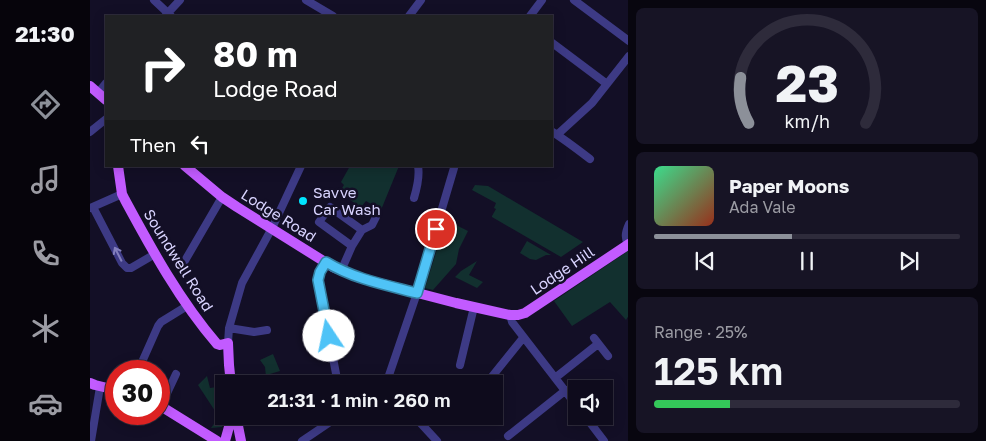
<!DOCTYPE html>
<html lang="en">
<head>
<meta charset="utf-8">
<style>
	:root { --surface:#0e0b1c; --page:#171425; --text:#f1f3f6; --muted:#9b9ba3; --line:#2e2b3b; --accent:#8c9099 }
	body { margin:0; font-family:"Golos Text",sans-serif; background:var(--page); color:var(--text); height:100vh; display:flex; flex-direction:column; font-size:19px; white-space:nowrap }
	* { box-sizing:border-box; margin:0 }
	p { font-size:16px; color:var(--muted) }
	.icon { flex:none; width:28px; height:28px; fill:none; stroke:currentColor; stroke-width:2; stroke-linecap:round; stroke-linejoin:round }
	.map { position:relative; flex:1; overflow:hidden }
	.details { display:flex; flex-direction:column; gap:8px; padding:8px; background:#08060f; width:358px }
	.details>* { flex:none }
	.hud { position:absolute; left:15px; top:15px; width:448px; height:152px; border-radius:0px; box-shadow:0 2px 12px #0003,0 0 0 1px var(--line); background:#202124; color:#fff; overflow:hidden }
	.buttons { position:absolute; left:478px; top:380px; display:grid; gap:10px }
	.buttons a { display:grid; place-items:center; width:45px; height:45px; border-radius:0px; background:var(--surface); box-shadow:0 2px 12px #0003,0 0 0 1px var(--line); font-size:25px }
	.speed { position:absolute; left:15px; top:360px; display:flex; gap:10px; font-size:25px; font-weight:700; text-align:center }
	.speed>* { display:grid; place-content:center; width:65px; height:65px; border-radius:50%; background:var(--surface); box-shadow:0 2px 12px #0003,0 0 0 1px var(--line); line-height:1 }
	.speed .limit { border:8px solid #d22; background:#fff; color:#111 }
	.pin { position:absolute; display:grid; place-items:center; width:42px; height:42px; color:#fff; margin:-21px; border:2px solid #fff; border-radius:50%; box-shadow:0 1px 5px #0007 }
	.me { position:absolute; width:55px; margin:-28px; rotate:349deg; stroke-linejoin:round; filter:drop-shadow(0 0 4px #0008) }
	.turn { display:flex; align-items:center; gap:18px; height:105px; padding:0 25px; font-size:22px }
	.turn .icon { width:65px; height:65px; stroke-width:2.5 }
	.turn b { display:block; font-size:35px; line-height:42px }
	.then { display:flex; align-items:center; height:48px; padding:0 25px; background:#0003; gap:10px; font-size:19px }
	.big { font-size:38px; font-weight:600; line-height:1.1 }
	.details .card { flex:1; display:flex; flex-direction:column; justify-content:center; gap:8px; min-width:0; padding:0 18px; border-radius:8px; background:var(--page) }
	.details .dial { align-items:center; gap:0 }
	.dial svg { height:130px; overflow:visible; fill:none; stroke:var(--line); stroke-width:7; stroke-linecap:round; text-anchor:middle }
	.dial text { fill:var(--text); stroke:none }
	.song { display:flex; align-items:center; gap:15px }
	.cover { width:60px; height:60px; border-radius:8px; background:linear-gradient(135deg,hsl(150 70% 55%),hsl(10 70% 35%)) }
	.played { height:5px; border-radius:2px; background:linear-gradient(90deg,var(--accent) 45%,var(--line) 45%) }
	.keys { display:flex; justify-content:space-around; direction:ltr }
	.charge { height:8px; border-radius:4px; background:linear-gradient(90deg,#34c759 25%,var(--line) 0) }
	.trip { position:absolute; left:125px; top:375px; width:288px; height:50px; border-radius:0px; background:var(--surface); box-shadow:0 2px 12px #0003,0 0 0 1px var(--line); font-weight:600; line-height:50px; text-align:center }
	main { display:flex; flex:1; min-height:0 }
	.menu { display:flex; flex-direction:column; width:90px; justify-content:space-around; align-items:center; background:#06040b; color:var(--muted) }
	.menu .icon { width:35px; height:35px }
	.menu .selected { color:var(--accent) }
	.menu b { font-size:22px; color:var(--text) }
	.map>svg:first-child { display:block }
	.green { fill:#12302f }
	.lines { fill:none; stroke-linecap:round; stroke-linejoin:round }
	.minor { stroke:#3d3a85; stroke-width:8 }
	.major { stroke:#c25bff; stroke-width:10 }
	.oneway { stroke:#837fbc }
	.route-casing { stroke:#337fa1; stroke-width:12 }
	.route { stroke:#4fc3f7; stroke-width:9 }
	.poi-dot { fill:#00e5ff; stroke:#130f26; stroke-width:2 }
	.labels { text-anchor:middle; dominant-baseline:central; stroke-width:5; stroke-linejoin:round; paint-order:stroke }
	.poi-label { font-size:15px; fill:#d9d4ff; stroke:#130f26; text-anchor:start }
	.street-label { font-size:15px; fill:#d9d4ff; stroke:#130f26 }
</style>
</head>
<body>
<main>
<nav class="menu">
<b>21:30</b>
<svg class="icon selected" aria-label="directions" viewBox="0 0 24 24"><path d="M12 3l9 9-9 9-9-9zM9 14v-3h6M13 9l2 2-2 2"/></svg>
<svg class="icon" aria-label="music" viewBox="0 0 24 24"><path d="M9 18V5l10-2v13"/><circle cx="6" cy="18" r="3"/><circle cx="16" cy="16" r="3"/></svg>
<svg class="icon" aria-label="phone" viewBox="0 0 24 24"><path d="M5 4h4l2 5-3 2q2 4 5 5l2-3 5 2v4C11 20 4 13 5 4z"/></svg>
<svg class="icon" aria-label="climate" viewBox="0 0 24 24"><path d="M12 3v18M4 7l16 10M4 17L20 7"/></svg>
<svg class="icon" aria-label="car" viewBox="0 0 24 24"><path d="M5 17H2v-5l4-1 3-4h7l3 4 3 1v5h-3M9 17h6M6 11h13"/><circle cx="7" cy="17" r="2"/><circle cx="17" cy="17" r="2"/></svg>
</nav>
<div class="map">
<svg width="539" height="441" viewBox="0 0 539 441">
	<rect width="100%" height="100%" fill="#130f26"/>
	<path class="green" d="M260,166H309L291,210L276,201L271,207L249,193L254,185L251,182Z
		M385,185L398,186L493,242L471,257L402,217V216L406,209L404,208L406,203L382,190Z
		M356,220L378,231L369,249L366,264L343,290L335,288Z
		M437,241L461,255H456L446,260L440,259L430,253Z
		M538,251L539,315L536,320L520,302L482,326L464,301Z
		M387,261L379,275L393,282L387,288L365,277L371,271Z
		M183,354L190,371L180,374L181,376L176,377L175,367L170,360Z
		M117,376L120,388L134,386V416H135L132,427L121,428L129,417L108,385Z"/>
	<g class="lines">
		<path class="minor" d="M64,0L81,16
			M216,0L243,16
			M484,0L539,41
			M76,15L90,0
			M319,16L331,0
			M440,16L452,0
			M461,42L517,84
			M8,93L16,83
			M461,131C474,139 487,149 500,159
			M0,132L16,119
			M468,134L502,103L539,56
			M324,198C327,188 330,177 328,166
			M3,207L32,263L37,268H41L65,254
			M0,208L32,194
			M538,244C534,237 536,231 539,224
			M262,246L229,222L240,207L272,230
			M236,262L230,272L228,280L248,384
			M93,264L132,197
			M251,271L262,246L272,230L282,225L286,217
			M420,315L422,322L486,405
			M139,328L164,332L177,330
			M504,338L518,356
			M138,343L139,328L152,283L182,228L211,166
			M370,365L384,307
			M48,371L68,326L71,322L97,306
			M465,378L508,344
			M296,384L327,293L364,168
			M396,384L433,338
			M71,406L86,374
			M324,416L347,441
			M495,416L514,441
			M418,436L476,390
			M1,441L10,387
			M212,441L249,416"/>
		<path class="major" d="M0,86L16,100
			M28,166L32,194L35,200C62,250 90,301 127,344L130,345L138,343L139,365L141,384
			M95,166L132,197L147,207L243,267L270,278L366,303L420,315H428L435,313L539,244
			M0,383L5,385L26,390
			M69,405L127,441
			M146,416L151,441
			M135,441L142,416"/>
	</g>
	<defs><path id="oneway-shaft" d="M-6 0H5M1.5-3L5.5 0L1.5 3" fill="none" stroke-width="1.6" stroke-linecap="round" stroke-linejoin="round" transform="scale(1.25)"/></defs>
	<use class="oneway" href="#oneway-shaft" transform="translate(28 254) rotate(-117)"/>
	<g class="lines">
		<g class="route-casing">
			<path id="route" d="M239,336L228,280L230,272L236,262C264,279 296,285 327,293L346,229"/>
		</g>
		<use href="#route" class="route"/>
	</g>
	<circle class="poi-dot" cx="213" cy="201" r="5"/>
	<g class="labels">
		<g class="poi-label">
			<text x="223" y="192">Savve<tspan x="223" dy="17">Car Wash</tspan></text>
		</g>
		<g class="street-label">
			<text transform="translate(189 215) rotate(32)">Lodge Road</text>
			<text transform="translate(89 260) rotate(58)">Soundwell Road</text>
			<text transform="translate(472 270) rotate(-34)">Lodge Hill</text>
		</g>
	</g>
</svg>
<div class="buttons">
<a><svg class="icon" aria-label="sound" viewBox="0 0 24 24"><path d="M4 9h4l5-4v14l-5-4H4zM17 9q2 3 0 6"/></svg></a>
</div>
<div class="speed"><div class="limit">30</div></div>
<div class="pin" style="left:346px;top:229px;background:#d93025"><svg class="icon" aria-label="arrive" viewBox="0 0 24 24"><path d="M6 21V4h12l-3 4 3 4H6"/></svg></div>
<svg class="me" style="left:239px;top:336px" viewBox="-20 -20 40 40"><circle r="19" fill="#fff"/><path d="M0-13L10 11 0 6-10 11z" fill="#4fc3f7"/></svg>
<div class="trip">21:31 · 1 min · 260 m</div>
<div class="hud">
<div class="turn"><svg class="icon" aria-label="right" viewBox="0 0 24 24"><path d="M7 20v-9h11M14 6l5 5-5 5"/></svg><div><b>80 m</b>Lodge Road</div></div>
<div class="then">Then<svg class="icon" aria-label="left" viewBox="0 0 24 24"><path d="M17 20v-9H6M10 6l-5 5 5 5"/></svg></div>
</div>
</div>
<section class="details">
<div class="card dial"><svg viewBox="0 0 100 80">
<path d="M14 69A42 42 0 1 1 86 69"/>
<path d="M14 69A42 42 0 0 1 9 41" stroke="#8c9099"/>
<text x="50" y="56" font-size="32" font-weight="700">23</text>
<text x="50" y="72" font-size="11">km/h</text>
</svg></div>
<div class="card">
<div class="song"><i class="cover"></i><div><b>Paper Moons</b><p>Ada Vale</p></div></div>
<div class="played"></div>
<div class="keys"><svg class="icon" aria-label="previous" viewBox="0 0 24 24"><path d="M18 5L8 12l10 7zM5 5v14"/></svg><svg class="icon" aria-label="pause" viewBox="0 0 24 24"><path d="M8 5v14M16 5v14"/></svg><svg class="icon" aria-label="next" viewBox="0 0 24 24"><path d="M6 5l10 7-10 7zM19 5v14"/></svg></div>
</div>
<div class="card"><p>Range · 25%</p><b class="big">125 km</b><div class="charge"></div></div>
</section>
</main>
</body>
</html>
